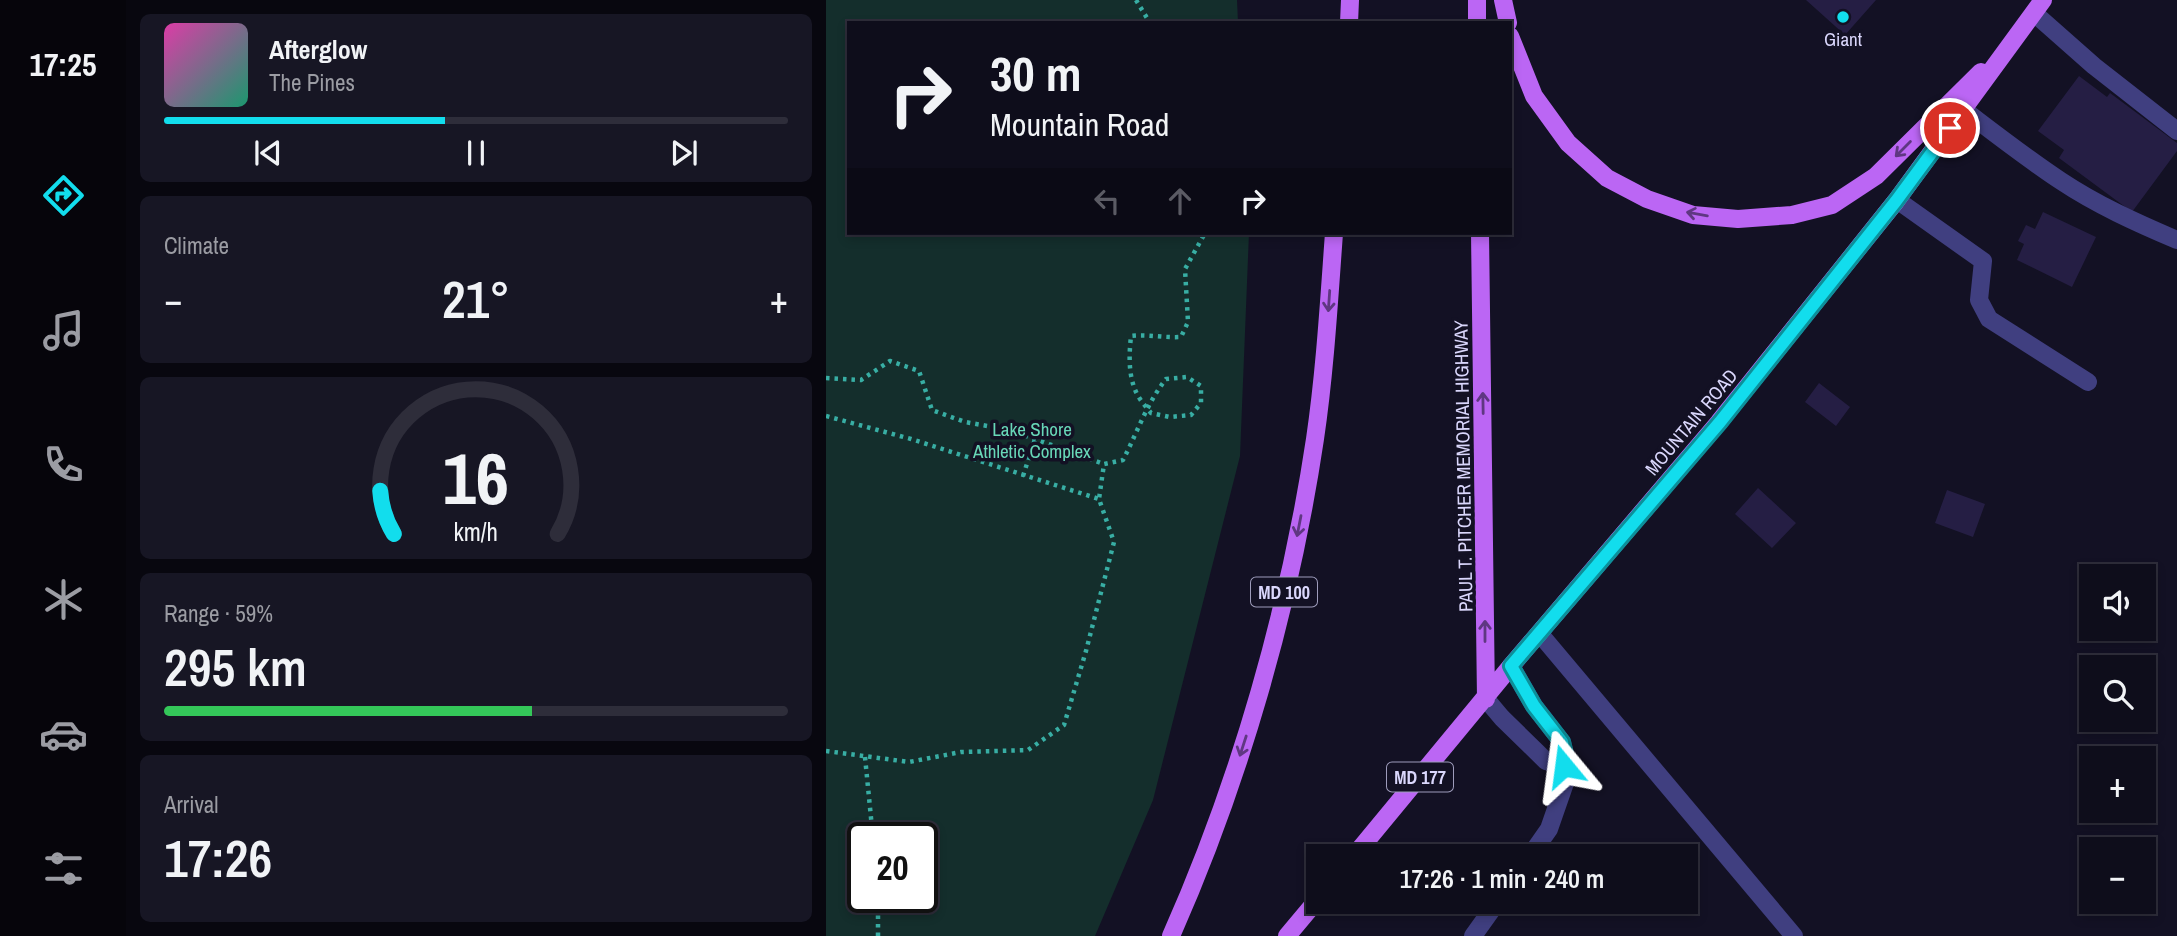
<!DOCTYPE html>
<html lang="en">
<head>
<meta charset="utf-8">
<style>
	:root { --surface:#0e0d1b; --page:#171624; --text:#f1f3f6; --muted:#9b9ca3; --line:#2e2d3a; --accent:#12dded }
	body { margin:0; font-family:"Archivo Narrow",sans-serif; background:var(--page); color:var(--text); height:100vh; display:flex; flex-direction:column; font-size:26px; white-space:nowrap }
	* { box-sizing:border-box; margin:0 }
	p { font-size:23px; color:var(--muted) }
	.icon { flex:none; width:38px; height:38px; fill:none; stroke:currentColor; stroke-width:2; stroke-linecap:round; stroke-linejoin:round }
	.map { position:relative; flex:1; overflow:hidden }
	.details { display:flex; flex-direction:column; gap:14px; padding:14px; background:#08070f; width:700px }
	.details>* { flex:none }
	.hud { position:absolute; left:21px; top:21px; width:665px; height:214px; border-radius:0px; box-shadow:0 4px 10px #0003,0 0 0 2px var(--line); background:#0e0d1b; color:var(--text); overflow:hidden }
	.buttons { position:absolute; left:1253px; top:564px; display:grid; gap:14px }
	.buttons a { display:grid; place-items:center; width:77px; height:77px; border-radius:0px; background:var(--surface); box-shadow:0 4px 10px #0003,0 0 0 2px var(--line); font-size:35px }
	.speed { position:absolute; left:21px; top:822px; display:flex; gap:14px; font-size:35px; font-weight:700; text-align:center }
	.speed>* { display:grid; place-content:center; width:91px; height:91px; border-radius:50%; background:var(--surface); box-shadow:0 4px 10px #0003,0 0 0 2px var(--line); line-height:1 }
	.speed .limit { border:4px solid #111; border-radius:10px; background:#fff; color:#111 }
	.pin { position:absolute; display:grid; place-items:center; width:60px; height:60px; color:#fff; margin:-30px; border:4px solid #fff; border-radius:50%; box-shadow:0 2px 7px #0007 }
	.me { position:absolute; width:77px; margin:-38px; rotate:344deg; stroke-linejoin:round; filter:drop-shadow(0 0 5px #0008) }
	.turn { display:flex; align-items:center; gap:24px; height:147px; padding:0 28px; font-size:32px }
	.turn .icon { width:91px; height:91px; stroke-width:2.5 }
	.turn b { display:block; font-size:49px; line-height:60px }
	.lanes { display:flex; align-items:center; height:66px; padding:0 28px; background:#0003; justify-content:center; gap:35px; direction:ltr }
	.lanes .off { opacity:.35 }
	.big { font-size:52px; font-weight:600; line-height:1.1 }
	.details .card { flex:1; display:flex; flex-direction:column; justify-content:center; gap:10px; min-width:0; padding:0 24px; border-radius:10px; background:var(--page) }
	.details .dial { align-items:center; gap:0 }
	.dial svg { height:182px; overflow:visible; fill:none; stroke:var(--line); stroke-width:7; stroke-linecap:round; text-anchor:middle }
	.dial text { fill:var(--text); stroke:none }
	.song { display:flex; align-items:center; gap:21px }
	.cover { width:84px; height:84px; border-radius:10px; background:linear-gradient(135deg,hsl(320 70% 55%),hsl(160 70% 35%)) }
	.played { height:7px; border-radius:4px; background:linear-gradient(90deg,var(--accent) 45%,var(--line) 45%) }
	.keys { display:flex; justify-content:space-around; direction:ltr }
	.heat { display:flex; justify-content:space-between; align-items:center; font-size:38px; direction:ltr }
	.charge { height:10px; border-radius:5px; background:linear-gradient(90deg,#34c759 59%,var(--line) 0) }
	.trip { position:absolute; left:480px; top:844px; width:392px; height:70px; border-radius:0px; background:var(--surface); box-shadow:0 4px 10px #0003,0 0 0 2px var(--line); font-weight:600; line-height:70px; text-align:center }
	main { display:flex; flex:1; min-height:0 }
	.dock { display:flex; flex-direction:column; width:126px; justify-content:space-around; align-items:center; background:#06050b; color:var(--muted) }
	.dock .icon { width:49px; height:49px }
	.dock .selected { color:var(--accent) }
	.dock b { font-size:32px; color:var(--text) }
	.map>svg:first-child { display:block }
	.green { fill:#142e2c; fill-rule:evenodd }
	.building { fill:#251e44 }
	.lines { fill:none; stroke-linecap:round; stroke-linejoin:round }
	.path { stroke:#38aea4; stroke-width:4.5; stroke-dasharray:3.5 5; stroke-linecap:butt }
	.minor { stroke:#403f80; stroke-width:18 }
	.major { stroke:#bb66f4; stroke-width:18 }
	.oneway { stroke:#5f3782 }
	.route-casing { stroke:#0c909a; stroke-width:18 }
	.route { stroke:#12dded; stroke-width:12 }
	.poi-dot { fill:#12dded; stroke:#131124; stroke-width:2.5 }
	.labels { text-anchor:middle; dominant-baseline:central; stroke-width:7; stroke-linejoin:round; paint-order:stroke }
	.shield { fill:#131124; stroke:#9e9cbb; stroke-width:2 }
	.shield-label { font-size:18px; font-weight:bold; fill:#dad7fc }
	.poi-label { font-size:19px; fill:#dad7fc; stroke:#131124 }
	.street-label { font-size:19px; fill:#dad7fc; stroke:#131124 }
	.park-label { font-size:19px; fill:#68d7b8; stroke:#131124 }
</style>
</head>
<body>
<main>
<nav class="dock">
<b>17:25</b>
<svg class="icon selected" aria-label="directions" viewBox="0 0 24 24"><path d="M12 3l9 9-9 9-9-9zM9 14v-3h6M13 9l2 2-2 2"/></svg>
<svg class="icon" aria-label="music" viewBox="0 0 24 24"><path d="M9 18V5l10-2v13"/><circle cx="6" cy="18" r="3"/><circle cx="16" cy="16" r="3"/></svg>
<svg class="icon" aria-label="phone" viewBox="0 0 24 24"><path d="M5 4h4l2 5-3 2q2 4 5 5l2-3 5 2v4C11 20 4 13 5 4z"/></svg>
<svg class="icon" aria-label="climate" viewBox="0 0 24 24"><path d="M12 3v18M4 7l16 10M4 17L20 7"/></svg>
<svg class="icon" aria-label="car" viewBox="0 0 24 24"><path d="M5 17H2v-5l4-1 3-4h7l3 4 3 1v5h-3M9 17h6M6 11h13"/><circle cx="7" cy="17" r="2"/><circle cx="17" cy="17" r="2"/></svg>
<svg class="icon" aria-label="filters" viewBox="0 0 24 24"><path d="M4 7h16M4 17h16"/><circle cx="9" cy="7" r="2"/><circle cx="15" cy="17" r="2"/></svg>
</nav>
<section class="details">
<div class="card">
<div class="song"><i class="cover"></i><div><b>Afterglow</b><p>The Pines</p></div></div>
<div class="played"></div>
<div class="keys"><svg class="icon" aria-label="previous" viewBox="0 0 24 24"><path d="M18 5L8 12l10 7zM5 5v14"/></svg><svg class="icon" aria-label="pause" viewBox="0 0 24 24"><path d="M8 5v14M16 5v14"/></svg><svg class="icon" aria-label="next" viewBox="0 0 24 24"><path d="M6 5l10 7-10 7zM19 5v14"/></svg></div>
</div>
<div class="card"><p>Climate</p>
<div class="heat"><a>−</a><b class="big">21°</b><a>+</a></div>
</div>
<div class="card dial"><svg viewBox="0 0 100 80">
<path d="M14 69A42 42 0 1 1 86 69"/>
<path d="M14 69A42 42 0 0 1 8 50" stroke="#12dded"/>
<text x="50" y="56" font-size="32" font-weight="700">16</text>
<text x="50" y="72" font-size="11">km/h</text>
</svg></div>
<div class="card"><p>Range · 59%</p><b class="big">295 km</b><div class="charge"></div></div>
<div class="card"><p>Arrival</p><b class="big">17:26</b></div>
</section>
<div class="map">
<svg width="1351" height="936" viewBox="0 0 1351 936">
	<rect width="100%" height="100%" fill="#131124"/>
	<path class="green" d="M0,0H411L412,23H23V233H423L414,456L327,800L269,936H0ZM37,838H96V898H37Z"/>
	<path class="building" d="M980,0H1050L1019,35Z
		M1253,76L1281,97L1284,93L1351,143V151L1306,212L1233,158L1238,150L1212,131Z
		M1217,212L1270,237L1246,287L1191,260L1198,244L1192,241L1200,225L1209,229Z
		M993,383L1024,407L1010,426L979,402Z
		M932,488L970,523L946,548L909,514Z
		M1121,490L1159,504L1147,537L1109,523Z"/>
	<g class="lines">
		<path class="path" d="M310,0L324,23
			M0,378L35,380L64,361L93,371L106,410L139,422L184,430L278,464
			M0,416L85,439L273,499
			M197,476L209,439
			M0,751L83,762L135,752L202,750L238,725L260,651L288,542L273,499L278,464L297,460C311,433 321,403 340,379L361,377L375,386V403L365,415L344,417L325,413C320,407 314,400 311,394C302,376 303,355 305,336C322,334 338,338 355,337L362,322L359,269L379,233
			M39,757L47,838
			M52,936V898"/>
		<path class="minor" d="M1208,13L1268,66L1351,131
			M1126,101C1162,128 1197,156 1235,181C1271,205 1311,223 1351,240
			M1071,200L1157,261L1153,300L1163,319L1262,382
			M714,634L968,936
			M685,666L708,706L736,742L739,754V783L723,829L704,856
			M660,699L676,718L720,761L738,766
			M647,936L672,901"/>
		<path class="major" d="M651,0V23
			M677,0L682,23
			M523,23L524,0
			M684,36L708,96L742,143L781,178L821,199L867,215L912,219L966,215L1006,205L1050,176L1155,72
			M654,233L660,699
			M528,856L685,666L893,422L1070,201L1217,0
			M345,936C414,781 464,606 489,439C499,371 503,301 508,233
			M461,936L492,899"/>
	</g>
	<defs><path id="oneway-shaft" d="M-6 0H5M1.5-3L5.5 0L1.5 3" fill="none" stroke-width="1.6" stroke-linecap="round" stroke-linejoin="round" transform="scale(1.75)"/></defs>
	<g class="oneway">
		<use href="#oneway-shaft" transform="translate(1077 149) rotate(135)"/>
		<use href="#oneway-shaft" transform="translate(871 214) rotate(-170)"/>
		<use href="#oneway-shaft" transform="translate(503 301) rotate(94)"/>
		<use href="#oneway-shaft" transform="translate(657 403) rotate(-91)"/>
		<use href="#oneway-shaft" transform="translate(473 526) rotate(101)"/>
		<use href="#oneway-shaft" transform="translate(659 631) rotate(-90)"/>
		<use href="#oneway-shaft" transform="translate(417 746) rotate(108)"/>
	</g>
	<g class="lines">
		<g class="route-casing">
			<path id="route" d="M738,766L739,754L736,742L708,706L685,666L894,422L1070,201L1124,128"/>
		</g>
		<use href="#route" class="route"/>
	</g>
	<circle class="poi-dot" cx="1017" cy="17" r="7"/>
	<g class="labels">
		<g class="shield">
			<rect x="425" y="577.5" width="66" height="29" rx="5"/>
			<rect x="561" y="762.5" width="66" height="29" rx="5"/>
		</g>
		<g class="shield-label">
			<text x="458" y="592">MD 100</text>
			<text x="594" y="777">MD 177</text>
		</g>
		<g class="poi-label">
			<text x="1017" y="39">Giant</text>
		</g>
		<g class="street-label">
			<text transform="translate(865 422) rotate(-50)">MOUNTAIN ROAD</text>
			<text transform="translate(637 466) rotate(-91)">PAUL T. PITCHER MEMORIAL HIGHWAY</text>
		</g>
		<g class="park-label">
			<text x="206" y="429">Lake Shore<tspan x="206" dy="22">Athletic Complex</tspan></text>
		</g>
	</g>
</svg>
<div class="buttons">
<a><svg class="icon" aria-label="sound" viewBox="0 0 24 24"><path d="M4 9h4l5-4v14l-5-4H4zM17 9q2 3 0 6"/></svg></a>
<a><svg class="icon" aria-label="search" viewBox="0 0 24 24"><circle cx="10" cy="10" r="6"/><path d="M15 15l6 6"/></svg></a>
<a>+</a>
<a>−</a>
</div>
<div class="speed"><div class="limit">20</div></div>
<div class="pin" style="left:1124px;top:128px;background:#d93025"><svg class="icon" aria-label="arrive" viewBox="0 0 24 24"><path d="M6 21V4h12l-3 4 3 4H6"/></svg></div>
<svg class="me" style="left:738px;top:766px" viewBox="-20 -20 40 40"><path d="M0-17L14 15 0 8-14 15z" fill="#12dded" stroke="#fff" stroke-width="4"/></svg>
<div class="trip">17:26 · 1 min · 240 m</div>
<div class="hud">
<div class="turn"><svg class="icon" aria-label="right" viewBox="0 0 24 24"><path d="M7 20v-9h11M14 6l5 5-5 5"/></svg><div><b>30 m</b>Mountain Road</div></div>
<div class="lanes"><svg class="icon off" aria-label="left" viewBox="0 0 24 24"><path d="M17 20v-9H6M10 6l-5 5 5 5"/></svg><svg class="icon off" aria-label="ahead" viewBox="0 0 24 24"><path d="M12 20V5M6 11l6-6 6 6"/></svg><svg class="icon" aria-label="right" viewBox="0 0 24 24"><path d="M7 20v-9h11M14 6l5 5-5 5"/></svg></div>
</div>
</div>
</main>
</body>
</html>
